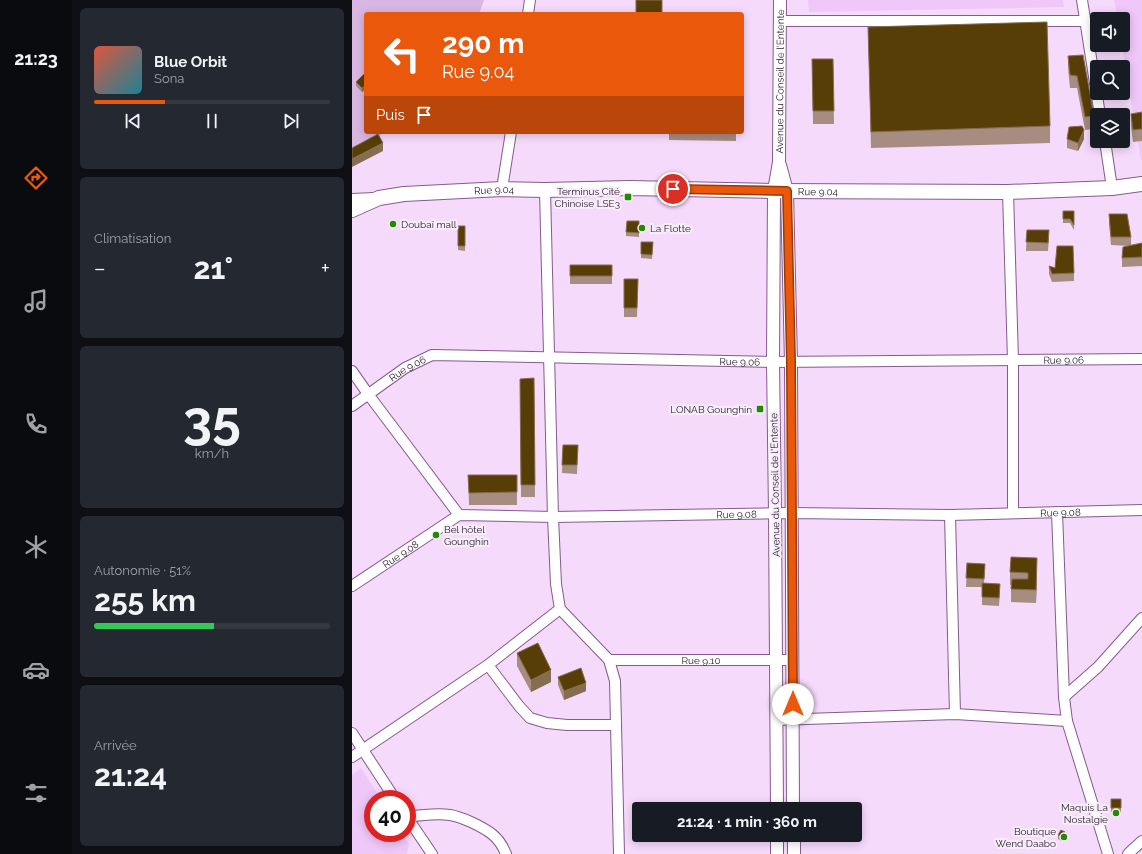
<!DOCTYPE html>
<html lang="fr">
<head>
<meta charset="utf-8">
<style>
	:root { --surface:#171b24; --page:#242831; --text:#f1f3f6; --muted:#9ea1a6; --line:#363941; --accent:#ea580c }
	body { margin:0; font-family:Raleway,sans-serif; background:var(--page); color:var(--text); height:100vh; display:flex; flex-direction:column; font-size:15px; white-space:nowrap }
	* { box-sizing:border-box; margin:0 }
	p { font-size:13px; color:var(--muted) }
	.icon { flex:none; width:22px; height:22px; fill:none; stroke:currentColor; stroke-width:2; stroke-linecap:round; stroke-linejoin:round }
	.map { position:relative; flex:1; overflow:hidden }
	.drawer { display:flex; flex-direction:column; gap:8px; padding:8px; background:#0d0f14; width:280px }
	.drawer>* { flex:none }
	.banner { position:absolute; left:12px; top:12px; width:380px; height:122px; border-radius:4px; box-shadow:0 2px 10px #0003; background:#ea580c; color:#fff; overflow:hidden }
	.tools { position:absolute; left:738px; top:12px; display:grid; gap:8px }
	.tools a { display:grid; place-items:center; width:40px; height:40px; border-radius:4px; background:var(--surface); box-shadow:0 2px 10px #0003; font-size:20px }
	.speed { position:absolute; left:12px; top:790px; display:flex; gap:8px; font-size:20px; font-weight:700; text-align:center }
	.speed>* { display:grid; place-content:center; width:52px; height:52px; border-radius:50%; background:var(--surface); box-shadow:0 2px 10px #0003; line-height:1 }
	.speed .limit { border:6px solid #d22; background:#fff; color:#111 }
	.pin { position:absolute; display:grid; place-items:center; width:34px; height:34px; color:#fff; margin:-17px; border:2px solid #fff; border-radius:50%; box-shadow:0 1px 4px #0007 }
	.me { position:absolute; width:44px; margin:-22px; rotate:0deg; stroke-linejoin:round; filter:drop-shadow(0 0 3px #0008) }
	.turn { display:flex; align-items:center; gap:14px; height:84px; padding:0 12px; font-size:18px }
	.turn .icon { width:52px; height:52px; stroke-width:2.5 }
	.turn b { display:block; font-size:28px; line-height:34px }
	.then { display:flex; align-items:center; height:38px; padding:0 12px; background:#0003; gap:8px; font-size:15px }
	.big { font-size:30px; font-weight:700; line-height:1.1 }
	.drawer .widget { flex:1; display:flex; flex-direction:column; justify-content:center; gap:6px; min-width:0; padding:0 14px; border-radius:6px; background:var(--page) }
	.drawer .dial { align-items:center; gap:0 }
	.dial b { font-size:52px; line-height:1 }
	.song { display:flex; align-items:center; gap:12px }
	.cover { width:48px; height:48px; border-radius:6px; background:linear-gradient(135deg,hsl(10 70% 55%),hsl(190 70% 35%)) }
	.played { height:4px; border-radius:2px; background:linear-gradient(90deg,var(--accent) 30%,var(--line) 30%) }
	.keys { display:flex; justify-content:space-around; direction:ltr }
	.heat { display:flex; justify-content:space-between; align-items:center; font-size:22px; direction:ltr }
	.charge { height:6px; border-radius:3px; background:linear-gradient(90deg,#34c759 51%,var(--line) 0) }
	.trip { position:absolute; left:280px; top:802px; width:230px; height:40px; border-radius:4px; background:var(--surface); box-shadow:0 2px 10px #0003; font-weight:700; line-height:40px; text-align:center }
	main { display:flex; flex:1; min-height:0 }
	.tabs { display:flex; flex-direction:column; width:72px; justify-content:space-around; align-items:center; background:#090b0e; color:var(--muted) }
	.tabs .icon { width:28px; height:28px }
	.tabs .active { color:var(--accent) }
	.tabs b { font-size:18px; color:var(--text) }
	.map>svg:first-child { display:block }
	.built { fill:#f0c7f9 }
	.green { fill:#dab7e2 }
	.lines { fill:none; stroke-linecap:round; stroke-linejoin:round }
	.minor-casing { stroke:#845b8d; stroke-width:12 }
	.tertiary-casing { stroke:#845b8d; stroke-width:14 }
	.secondary-casing { stroke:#845b8d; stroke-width:16 }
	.minor { stroke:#fff; stroke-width:10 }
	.tertiary { stroke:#fff; stroke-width:12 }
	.secondary { stroke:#fff; stroke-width:14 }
	.wall { fill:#a68c81 }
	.shaded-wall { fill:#876d50 }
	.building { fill:#573e07; stroke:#876d50 }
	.route-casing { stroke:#983908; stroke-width:10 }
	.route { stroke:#ea580c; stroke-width:7 }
	.poi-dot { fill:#228900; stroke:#f8eefa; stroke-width:1.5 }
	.labels { text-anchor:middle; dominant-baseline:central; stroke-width:4; stroke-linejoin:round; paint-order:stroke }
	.street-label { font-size:10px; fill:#29182d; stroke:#f8eefa }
	.poi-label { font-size:10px; fill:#29182d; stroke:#f8eefa; text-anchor:end }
</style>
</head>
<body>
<main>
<nav class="tabs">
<b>21:23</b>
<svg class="icon active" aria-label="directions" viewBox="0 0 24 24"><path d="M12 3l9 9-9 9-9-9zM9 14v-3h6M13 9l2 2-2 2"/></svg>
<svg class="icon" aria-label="music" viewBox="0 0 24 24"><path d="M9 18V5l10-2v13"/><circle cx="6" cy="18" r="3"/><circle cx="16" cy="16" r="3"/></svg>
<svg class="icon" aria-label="phone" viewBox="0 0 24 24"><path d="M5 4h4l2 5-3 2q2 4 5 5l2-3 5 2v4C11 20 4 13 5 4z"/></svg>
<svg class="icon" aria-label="climate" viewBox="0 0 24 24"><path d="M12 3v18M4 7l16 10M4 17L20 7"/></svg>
<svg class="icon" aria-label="car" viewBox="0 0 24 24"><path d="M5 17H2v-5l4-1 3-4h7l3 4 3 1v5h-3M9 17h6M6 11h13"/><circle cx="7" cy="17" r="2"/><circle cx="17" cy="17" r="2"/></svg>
<svg class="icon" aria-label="filters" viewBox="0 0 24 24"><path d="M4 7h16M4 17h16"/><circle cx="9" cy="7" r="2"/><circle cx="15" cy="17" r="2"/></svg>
</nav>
<section class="drawer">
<div class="widget">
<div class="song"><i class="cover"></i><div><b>Blue Orbit</b><p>Sona</p></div></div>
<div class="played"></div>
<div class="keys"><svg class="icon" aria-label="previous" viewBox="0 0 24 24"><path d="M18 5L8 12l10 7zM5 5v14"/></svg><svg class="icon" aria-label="pause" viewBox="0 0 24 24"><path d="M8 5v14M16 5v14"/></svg><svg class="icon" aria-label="next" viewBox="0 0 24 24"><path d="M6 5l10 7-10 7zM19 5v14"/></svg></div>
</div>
<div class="widget"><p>Climatisation</p>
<div class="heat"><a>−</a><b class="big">21°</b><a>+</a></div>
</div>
<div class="widget dial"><b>35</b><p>km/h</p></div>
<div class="widget"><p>Autonomie · 51%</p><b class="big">255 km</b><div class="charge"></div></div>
<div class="widget"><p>Arrivée</p><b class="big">21:24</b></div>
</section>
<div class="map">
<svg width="790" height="854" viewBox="0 0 790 854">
	<rect width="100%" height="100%" fill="#f6dafb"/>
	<path class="built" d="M456,0H711L712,7L457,12Z
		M762,0H790V160H789L770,45H771V19H766Z
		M9,768L29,799H21V833H50L57,844L55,854H0V775Z"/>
	<path class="green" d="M0,0H132L127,14H14V132H33L20,141L0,152Z"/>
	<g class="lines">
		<g class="minor-casing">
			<g id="minor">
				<path d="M730,0L748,115"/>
				<path d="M176,14L178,0"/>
				<path d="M428,21H733"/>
				<path d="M753,141L760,188"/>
				<path d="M150,189L159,132"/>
				<path d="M193,190L201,517L204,584L208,609L257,660L263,681L267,854"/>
				<path d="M656,192L661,360V512"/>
				<path d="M0,199L22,198"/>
				<path d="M0,371L16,394L107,515"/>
				<path id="s1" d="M0,406L53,368L80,355L421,362L790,359"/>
				<path d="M705,512L712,697L715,721L756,854"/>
				<path d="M598,515L603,714"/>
				<path id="s2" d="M0,586L107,515L201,517L440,513L598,515L790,510"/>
				<path id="s3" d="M257,660H441"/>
				<path d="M136,665L167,706L178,718L195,723L215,725H264"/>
				<path d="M712,697L746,667L790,618"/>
				<path d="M424,720L603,714L715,721"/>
				<path d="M0,733L43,799"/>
				<path d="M0,757L136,665L208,609"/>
				<path d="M55,817C69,815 84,813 98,815C105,816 112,819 119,822C136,830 147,836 154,854"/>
				<path d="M55,817L80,854"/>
				<path d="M776,854L778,852L790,841"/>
			</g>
		</g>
		<g class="tertiary-casing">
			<g id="tertiary">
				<path d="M428,165L435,191L439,362L441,809"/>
				<path id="s4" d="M425,809L423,513L421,362L422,191L427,162L428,0"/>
				<path d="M425,835V854"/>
				<path d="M442,835V854"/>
			</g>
		</g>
		<g class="secondary-casing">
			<g id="secondary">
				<path id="s5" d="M0,210L27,198L52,194L150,189L193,190L278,188L422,191L656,192L760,188L790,184"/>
			</g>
		</g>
		<use href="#minor" class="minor"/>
		<use href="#tertiary" class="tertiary"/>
		<use href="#secondary" class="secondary"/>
	</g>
	<path class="wall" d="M516,27L698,126V143L519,148Z
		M716,56L742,116V129L733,130L725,88H718L716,68Z
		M460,59H481L482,124H461Z
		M14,73V89L10,92L4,86V82Z
		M790,112V141L781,142L779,126V114Z
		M317,132H384V141L317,140Z
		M715,139H732L726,151L715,148Z
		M711,211H722V230L718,223H711Z
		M757,214L779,237V245L790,243V266L770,267V258L777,246L759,245L757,223Z
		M287,221V237L274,236V232Z
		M106,226H113V251L106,250Z
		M675,230L697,238L696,251H674Z
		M289,242H301L300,259L289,258Z
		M218,265H260V284H218Z
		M697,266L722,273V281L700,282L697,274Z
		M272,279H286L285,317H272Z
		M182,378L183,497H169L168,379Z
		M211,445H226L225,474L210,473Z
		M116,475H165V505H117Z
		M615,563L633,572L632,583L648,592L647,606L630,605V587H614Z
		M685,571L684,603L659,602V585H658V572Z
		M165,653L199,682L179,692L165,666Z
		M206,677L234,691L212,700L206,685Z
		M759,799H769V813L759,812Z
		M706,835L713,836L710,841L706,839Z"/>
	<path class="shaded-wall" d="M14,85V89L10,92V88Z
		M732,130V139L726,151V143Z
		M31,143V151L0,167V159Z
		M685,558V571L684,603V590Z
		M199,670V682L179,692V680Z
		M234,683V691L212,700V691Z
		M713,832V836L710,841V837Z"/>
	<path class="building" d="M284,0H310V14H284Z
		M695,22L698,126L519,132L516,27Z
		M731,55L742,116L733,117L725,76L718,75L716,56Z
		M460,59H481L482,111H461Z
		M13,73H14V85L10,88L4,82Z
		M790,112V129L781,130L779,114Z
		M730,126L732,130L726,143L715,139L717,127Z
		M26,134L31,143L0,159V148Z
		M711,211H722V225L718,219H711Z
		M757,214H775L779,237H759Z
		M275,221H287V233L274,232Z
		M106,226H113V246H106Z
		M675,230H697L696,243L674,242Z
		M289,242H301L300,255L289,254Z
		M790,243V257L770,258L771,247Z
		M705,246H721L722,273L700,274L697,266L703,268Z
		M218,265H260V276H218Z
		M272,279H286L285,308H272Z
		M182,378L183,485H169L168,379Z
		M211,445H226L225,465H210Z
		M116,475H165V492L117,493Z
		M659,557L685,558L684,590L659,589L660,579H676V573L658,572Z
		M615,563L633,564L632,579L614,578Z
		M630,583L648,584L647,598L630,597Z
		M186,643L199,670L179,680L165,653Z
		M229,668L234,683L212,691L206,677Z
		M759,799H769V808H759Z
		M709,830L713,832L710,837L706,835Z"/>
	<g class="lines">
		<g class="route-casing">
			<path id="route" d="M321,189L435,191L439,362L441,704"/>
		</g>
		<use href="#route" class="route"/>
	</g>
	<g class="poi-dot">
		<rect x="272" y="193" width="8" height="8" rx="2"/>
		<circle cx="41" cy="224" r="4"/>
		<circle cx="290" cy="228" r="4"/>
		<rect x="404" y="405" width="8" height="8" rx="2"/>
		<circle cx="84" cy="535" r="4"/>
		<circle cx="764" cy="813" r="4"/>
		<circle cx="712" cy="837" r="4"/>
	</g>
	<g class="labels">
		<g class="street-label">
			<text stroke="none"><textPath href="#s4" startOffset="728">Avenue du Conseil de l'Entente</textPath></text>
			<text stroke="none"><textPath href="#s5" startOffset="145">Rue 9.04</textPath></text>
			<text stroke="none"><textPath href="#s5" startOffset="469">Rue 9.04</textPath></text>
			<text stroke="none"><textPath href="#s1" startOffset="727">Rue 9.06</textPath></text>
			<text stroke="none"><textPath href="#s1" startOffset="403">Rue 9.06</textPath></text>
			<text stroke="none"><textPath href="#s1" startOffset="67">Rue 9.06</textPath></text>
			<text transform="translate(423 485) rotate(-91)">Avenue du Conseil de l'Entente</text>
			<text stroke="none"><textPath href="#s2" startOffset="730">Rue 9.08</textPath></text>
			<text stroke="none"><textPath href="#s2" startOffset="406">Rue 9.08</textPath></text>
			<text stroke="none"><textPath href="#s2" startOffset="58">Rue 9.08</textPath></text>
			<text stroke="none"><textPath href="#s3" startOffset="92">Rue 9.10</textPath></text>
		</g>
		<g class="poi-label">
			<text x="268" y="191">Terminus Cité<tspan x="268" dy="12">Chinoise LSE3</tspan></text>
			<text x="49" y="224" text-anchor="start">Doubaï mall</text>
			<text x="298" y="228" text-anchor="start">La Flotte</text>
			<text x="400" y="409">LONAB Gounghin</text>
			<text x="92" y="529" text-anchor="start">Bel hôtel<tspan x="92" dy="12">Gounghin</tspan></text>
			<text x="756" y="807">Maquis La<tspan x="756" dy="12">Nostalgie</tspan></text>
			<text x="704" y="831">Boutique<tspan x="704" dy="12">Wend Daabo</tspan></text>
		</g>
	</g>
</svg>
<div class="tools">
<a><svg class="icon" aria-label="sound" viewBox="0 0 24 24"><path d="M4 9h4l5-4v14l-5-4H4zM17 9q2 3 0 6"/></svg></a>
<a><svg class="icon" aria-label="search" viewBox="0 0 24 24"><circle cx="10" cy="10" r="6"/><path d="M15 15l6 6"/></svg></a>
<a><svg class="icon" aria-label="layers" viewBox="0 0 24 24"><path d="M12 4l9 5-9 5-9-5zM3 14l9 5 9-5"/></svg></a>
</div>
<div class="speed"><div class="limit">40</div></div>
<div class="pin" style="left:321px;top:189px;background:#d93025"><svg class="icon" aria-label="arrive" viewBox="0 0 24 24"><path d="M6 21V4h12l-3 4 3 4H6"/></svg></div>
<svg class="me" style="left:441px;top:704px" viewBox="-20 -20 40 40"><circle r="19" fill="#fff"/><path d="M0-13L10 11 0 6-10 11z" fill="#ea580c"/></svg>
<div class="trip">21:24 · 1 min · 360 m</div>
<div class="banner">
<div class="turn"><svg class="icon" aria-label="left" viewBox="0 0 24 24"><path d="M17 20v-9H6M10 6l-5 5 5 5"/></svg><div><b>290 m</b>Rue 9.04</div></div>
<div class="then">Puis<svg class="icon" aria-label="arrive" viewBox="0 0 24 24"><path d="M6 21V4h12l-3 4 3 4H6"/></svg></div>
</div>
</div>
</main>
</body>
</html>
